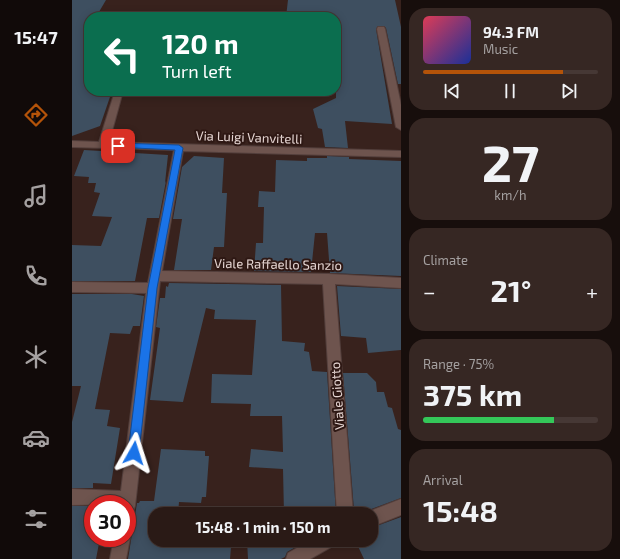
<!DOCTYPE html>
<html lang="en">
<head>
<meta charset="utf-8">
<style>
	:root { --surface:#2a1a16; --page:#362723; --text:#f1f3f6; --muted:#a5a1a1; --line:#463835; --accent:#b45309 }
	body { margin:0; font-family:"Exo 2",sans-serif; background:var(--page); color:var(--text); height:100vh; display:flex; flex-direction:column; font-size:15px; white-space:nowrap }
	* { box-sizing:border-box; margin:0 }
	p { font-size:13px; color:var(--muted) }
	.icon { flex:none; width:22px; height:22px; fill:none; stroke:currentColor; stroke-width:2; stroke-linecap:round; stroke-linejoin:round }
	.map { position:relative; flex:1; overflow:hidden }
	.side { display:flex; flex-direction:column; gap:8px; padding:8px; background:#170e0c; width:219px }
	.side>* { flex:none }
	.guide { position:absolute; left:12px; top:12px; width:257px; height:84px; border-radius:16px; box-shadow:0 2px 10px #0003,0 0 0 1px var(--line); background:#0b6e4f; color:#fff; overflow:hidden }
	.speed { position:absolute; left:12px; top:495px; display:flex; gap:8px; font-size:20px; font-weight:700; text-align:center }
	.speed>* { display:grid; place-content:center; width:52px; height:52px; border-radius:50%; background:var(--surface); box-shadow:0 2px 10px #0003,0 0 0 1px var(--line); line-height:1 }
	.speed .limit { border:6px solid #d22; background:#fff; color:#111 }
	.pin { position:absolute; display:grid; place-items:center; width:34px; height:34px; color:#fff; margin:-17px; border-radius:8px; box-shadow:0 2px 6px #0006 }
	.me { position:absolute; width:44px; margin:-22px; rotate:6deg; stroke-linejoin:round; filter:drop-shadow(0 0 3px #0008) }
	.turn { display:flex; align-items:center; gap:14px; height:84px; padding:0 12px; font-size:18px }
	.turn .icon { width:52px; height:52px; stroke-width:2.5 }
	.turn b { display:block; font-size:28px; line-height:34px }
	.big { font-size:30px; font-weight:700; line-height:1.1 }
	.side .card { flex:1; display:flex; flex-direction:column; justify-content:center; gap:6px; min-width:0; padding:0 14px; border-radius:16px; background:var(--page) }
	.side .dial { align-items:center; gap:0 }
	.dial b { font-size:52px; line-height:1 }
	.song { display:flex; align-items:center; gap:12px }
	.cover { width:48px; height:48px; border-radius:6px; background:linear-gradient(135deg,hsl(350 70% 55%),hsl(230 70% 35%)) }
	.played { height:4px; border-radius:2px; background:linear-gradient(90deg,var(--accent) 80%,var(--line) 80%) }
	.keys { display:flex; justify-content:space-around; direction:ltr }
	.heat { display:flex; justify-content:space-between; align-items:center; font-size:22px; direction:ltr }
	.charge { height:6px; border-radius:3px; background:linear-gradient(90deg,#34c759 75%,var(--line) 0) }
	.trip { position:absolute; left:76px; top:507px; width:230px; height:40px; border-radius:16px; background:var(--surface); box-shadow:0 2px 10px #0003,0 0 0 1px var(--line); font-weight:700; line-height:40px; text-align:center }
	main { display:flex; flex:1; min-height:0 }
	.tabs { display:flex; flex-direction:column; width:72px; justify-content:space-around; align-items:center; background:#110a09; color:var(--muted) }
	.tabs .icon { width:28px; height:28px }
	.tabs .selected { color:var(--accent) }
	.tabs b { font-size:18px; color:var(--text) }
	.map>svg:first-child { display:block }
	.building { fill:#3e4f60 }
	.lines { fill:none; stroke-linecap:round; stroke-linejoin:round }
	.street-casing { stroke:#533f3c; stroke-width:2 }
	.street { fill:#6e544e; fill-rule:evenodd }
	.route { fill:#1a73e8; stroke:#114b97 }
	.labels { text-anchor:middle; dominant-baseline:central; stroke-width:4; stroke-linejoin:round; paint-order:stroke }
	.street-label { font-size:13px; fill:#e6d6d3; stroke:#2e1814 }
</style>
</head>
<body>
<main>
<nav class="tabs">
<b>15:47</b>
<svg class="icon selected" aria-label="directions" viewBox="0 0 24 24"><path d="M12 3l9 9-9 9-9-9zM9 14v-3h6M13 9l2 2-2 2"/></svg>
<svg class="icon" aria-label="music" viewBox="0 0 24 24"><path d="M9 18V5l10-2v13"/><circle cx="6" cy="18" r="3"/><circle cx="16" cy="16" r="3"/></svg>
<svg class="icon" aria-label="phone" viewBox="0 0 24 24"><path d="M5 4h4l2 5-3 2q2 4 5 5l2-3 5 2v4C11 20 4 13 5 4z"/></svg>
<svg class="icon" aria-label="climate" viewBox="0 0 24 24"><path d="M12 3v18M4 7l16 10M4 17L20 7"/></svg>
<svg class="icon" aria-label="car" viewBox="0 0 24 24"><path d="M5 17H2v-5l4-1 3-4h7l3 4 3 1v5h-3M9 17h6M6 11h13"/><circle cx="7" cy="17" r="2"/><circle cx="17" cy="17" r="2"/></svg>
<svg class="icon" aria-label="filters" viewBox="0 0 24 24"><path d="M4 7h16M4 17h16"/><circle cx="9" cy="7" r="2"/><circle cx="15" cy="17" r="2"/></svg>
</nav>
<div class="map">
<svg width="329" height="559" viewBox="0 0 329 559">
	<rect width="100%" height="100%" fill="#38221d"/>
	<path class="building" d="M0,0H34L24,17H17V91H33V93L39,94L28,126L0,136Z
		M216,0H323L329,27V84H326L314,28L312,26H306L304,29L320,124L273,121L276,148L253,147L250,129L246,128L241,109L264,98V17H214Z
		M12,150L96,155L93,183L94,181L87,218H75L63,281H0V245L29,246L40,217L20,216L28,193L22,192L24,183H16L17,177L2,176Z
		M122,156L152,158L150,193H155L152,247H142L139,270H102L110,219H101L110,167Z
		M255,156L277,157V159L329,161V276L258,273L255,233H243L239,272L182,271L184,243H191L192,207H186L187,191L203,192L204,160L235,161V158H255Z
		M97,283L209,285L210,341L233,343L232,351L237,352L240,371L255,372L264,514H212L211,469L177,467L179,449L211,452L210,416H178L179,404L139,403L140,374L180,375L184,320L142,319L143,310L134,308L111,402L78,400L88,328L84,327L88,298H93L94,286L96,287Z
		M265,286L329,289V350L296,353L294,338L269,336Z
		M0,294H60L72,296L68,326H61L58,334L38,333L23,409L38,410L35,426L48,428L39,484L21,483V488H0V422L9,386H0Z
		M271,373H295L304,382L305,392H312L316,407L320,408L326,429L329,430V498L294,511L282,510Z
		M89,449L133,451V456H137L134,497H130L129,503L107,502L106,514H83V540H104L103,543L159,547L158,559H56L65,503H67L68,501H82Z
		M0,506H21V538H28L24,559H0Z
		M329,517V559H292L283,540H299V528Z
		M175,540H236L215,552L213,557L209,559H176Z"/>
	<g class="lines">
		<g class="street-casing">
			<path id="street" d="M66,14H72L73,17H65Z
				M306,27H312L313,29L329,105V130L324,127L305,29Z
				M43,91H51L37,142L329,151V157L111,151L90,271L257,274L329,278V288L263,284L281,514H265L251,284L88,281L63,506L61,512L55,514V504L0,505V489L49,491L74,293L0,292V282L76,283L102,150L0,147V141L27,142Z
				M329,499V515L299,527V514L293,513Z
				M55,532L58,538L54,559H38L42,538H55Z
				M239,540H263L261,546L238,559H214L216,553Z"/>
		</g>
		<use href="#street" class="street"/>
	</g>
	<path class="route" d="M46,143L107,145L111,148L85,288L67,453L66,457L62,459L58,457L56,453L76,288L103,150L43,147V144Z"/>
	<g class="labels">
		<g class="street-label">
			<text transform="translate(177 137) rotate(2)">Via Luigi Vanvitelli</text>
			<text transform="translate(206 264) rotate(1)">Viale Raffaello Sanzio</text>
			<text transform="translate(265 396) rotate(-94)">Viale Giotto</text>
		</g>
	</g>
</svg>
<div class="speed"><div class="limit">30</div></div>
<div class="pin" style="left:46px;top:146px;background:#d93025"><svg class="icon" aria-label="arrive" viewBox="0 0 24 24"><path d="M6 21V4h12l-3 4 3 4H6"/></svg></div>
<svg class="me" style="left:62px;top:453px" viewBox="-20 -20 40 40"><path d="M0-17L14 15 0 8-14 15z" fill="#1a73e8" stroke="#fff" stroke-width="4"/></svg>
<div class="trip">15:48 · 1 min · 150 m</div>
<div class="guide">
<div class="turn"><svg class="icon" aria-label="left" viewBox="0 0 24 24"><path d="M17 20v-9H6M10 6l-5 5 5 5"/></svg><div><b>120 m</b>Turn left</div></div>
</div>
</div>
<section class="side">
<div class="card">
<div class="song"><i class="cover"></i><div><b>94.3 FM</b><p>Music</p></div></div>
<div class="played"></div>
<div class="keys"><svg class="icon" aria-label="previous" viewBox="0 0 24 24"><path d="M18 5L8 12l10 7zM5 5v14"/></svg><svg class="icon" aria-label="pause" viewBox="0 0 24 24"><path d="M8 5v14M16 5v14"/></svg><svg class="icon" aria-label="next" viewBox="0 0 24 24"><path d="M6 5l10 7-10 7zM19 5v14"/></svg></div>
</div>
<div class="card dial"><b>27</b><p>km/h</p></div>
<div class="card"><p>Climate</p>
<div class="heat"><a>−</a><b class="big">21°</b><a>+</a></div>
</div>
<div class="card"><p>Range · 75%</p><b class="big">375 km</b><div class="charge"></div></div>
<div class="card"><p>Arrival</p><b class="big">15:48</b></div>
</section>
</main>
</body>
</html>
